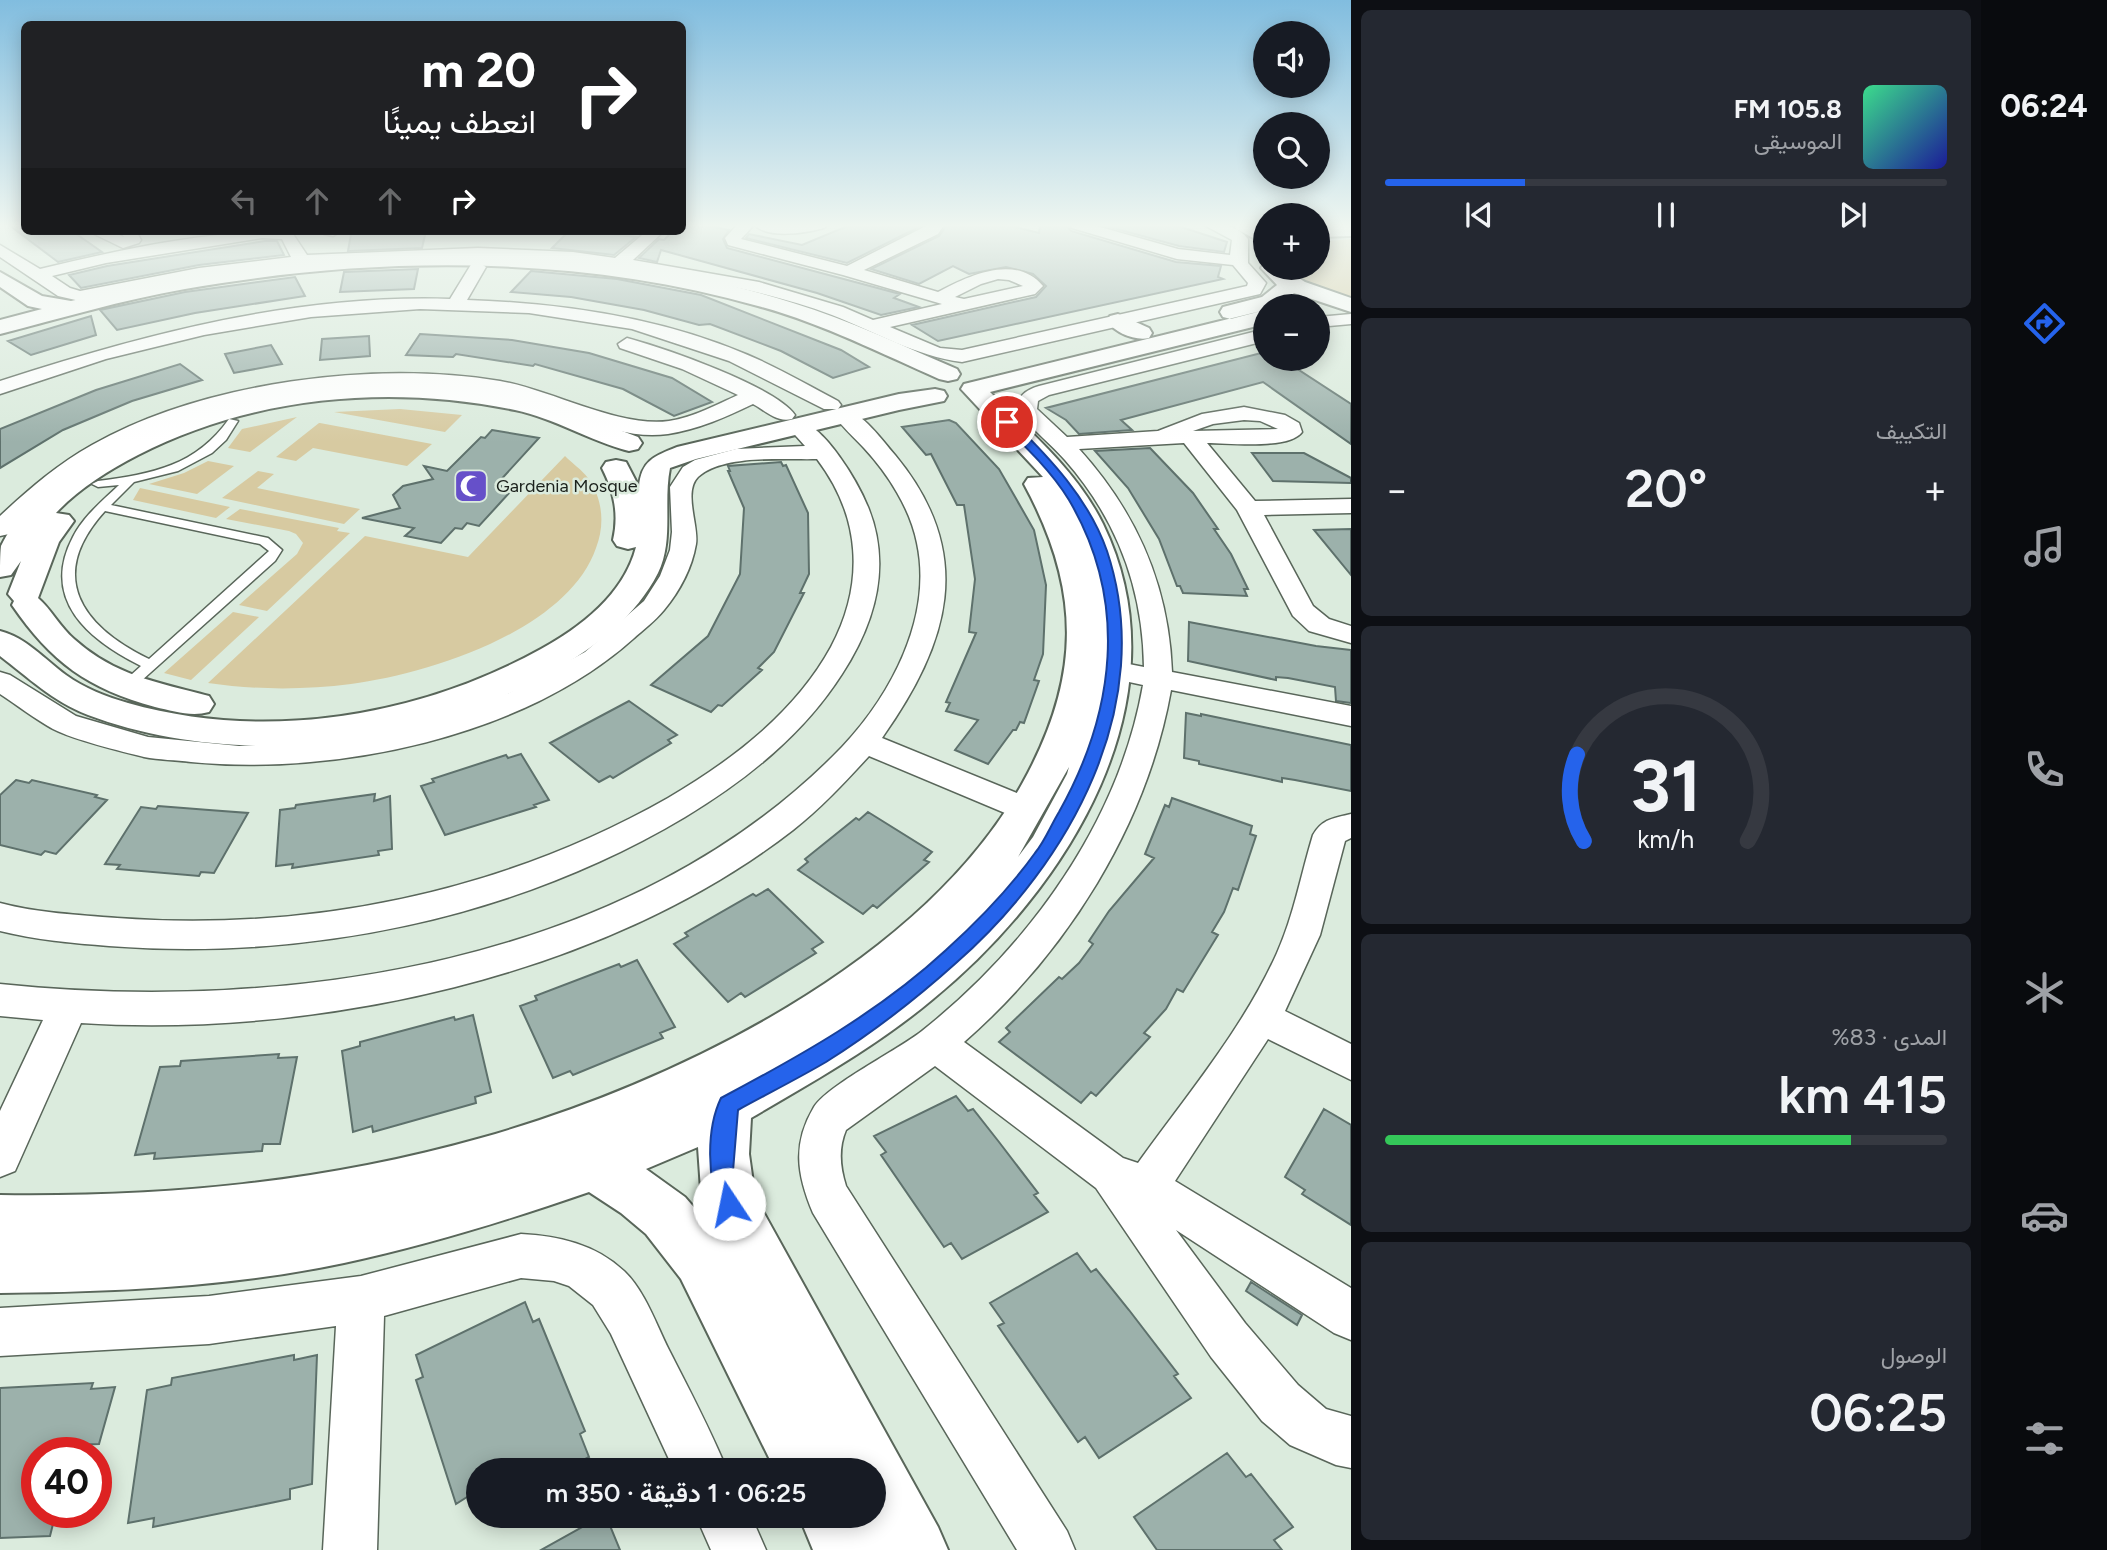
<!DOCTYPE html>
<html lang="ar">
<head>
<meta charset="utf-8">
<style>
	:root { --surface:#171b24; --page:#242831; --text:#f1f3f6; --muted:#9ea1a6; --line:#363941; --accent:#2563eb }
	body { margin:0; font-family:Figtree,Vazirmatn,sans-serif; background:var(--page); color:var(--text); direction:rtl; height:100vh; display:flex; flex-direction:column; font-size:26px; white-space:nowrap }
	* { box-sizing:border-box; margin:0 }
	p { font-size:23px; color:var(--muted) }
	.icon { flex:none; width:38px; height:38px; fill:none; stroke:currentColor; stroke-width:2; stroke-linecap:round; stroke-linejoin:round }
	.map { position:relative; flex:1; overflow:hidden; direction:ltr }
	.sheet { display:flex; flex-direction:column; gap:10px; padding:10px; background:#0d0f14; width:630px }
	.sheet>* { flex:none }
	.guide { position:absolute; left:21px; top:21px; width:665px; height:214px; border-radius:10px; box-shadow:0 4px 18px #0003; direction:rtl; background:#202124; color:#fff; overflow:hidden }
	.tools { position:absolute; left:1253px; top:21px; display:grid; gap:14px }
	.tools a { display:grid; place-items:center; width:77px; height:77px; border-radius:50%; background:var(--surface); box-shadow:0 4px 18px #0003; font-size:35px }
	.speed { position:absolute; left:21px; top:1437px; display:flex; gap:14px; font-size:35px; font-weight:700; text-align:center }
	.speed>* { display:grid; place-content:center; width:91px; height:91px; border-radius:50%; background:var(--surface); box-shadow:0 4px 18px #0003; line-height:1 }
	.speed .limit { border:10px solid #d22; background:#fff; color:#111 }
	.pin { position:absolute; display:grid; place-items:center; width:60px; height:60px; color:#fff; margin:-30px; border:4px solid #fff; border-radius:50%; box-shadow:0 2px 7px #0007 }
	.me { position:absolute; width:77px; margin:-38px; rotate:349deg; stroke-linejoin:round; filter:drop-shadow(0 0 5px #0008) }
	.turn { display:flex; align-items:center; gap:24px; height:147px; padding:0 35px; font-size:32px }
	.turn .icon { width:91px; height:91px; stroke-width:2.5 }
	.turn b { display:block; font-size:49px; line-height:60px }
	.lanes { display:flex; align-items:center; height:66px; padding:0 35px; background:#0003; justify-content:center; gap:35px; direction:ltr }
	.lanes .off { opacity:.35 }
	.big { font-size:52px; font-weight:600; line-height:1.1 }
	.sheet .widget { flex:1; display:flex; flex-direction:column; justify-content:center; gap:10px; min-width:0; padding:0 24px; border-radius:10px; background:var(--page) }
	.sheet .dial { align-items:center; gap:0 }
	.dial svg { height:182px; overflow:visible; fill:none; stroke:var(--line); stroke-width:7; stroke-linecap:round; text-anchor:middle }
	.dial text { fill:var(--text); stroke:none }
	.song { display:flex; align-items:center; gap:21px }
	.cover { width:84px; height:84px; border-radius:10px; background:linear-gradient(135deg,hsl(150 70% 55%),hsl(240 70% 35%)) }
	.played { height:7px; border-radius:4px; background:linear-gradient(90deg,var(--accent) 25%,var(--line) 25%) }
	.keys { display:flex; justify-content:space-around; direction:ltr }
	.heat { display:flex; justify-content:space-between; align-items:center; font-size:38px; direction:ltr }
	.charge { height:10px; border-radius:5px; background:linear-gradient(90deg,#34c759 83%,var(--line) 0) }
	.trip { position:absolute; left:466px; top:1458px; width:420px; height:70px; border-radius:35px; background:var(--surface); box-shadow:0 4px 18px #0003; font-weight:600; line-height:70px; text-align:center; direction:rtl }
	main { display:flex; flex:1; min-height:0 }
	.tab-bar { display:flex; flex-direction:column; width:126px; justify-content:space-around; align-items:center; background:#090b0e; color:var(--muted) }
	.tab-bar .icon { width:49px; height:49px }
	.tab-bar .selected { color:var(--accent) }
	.tab-bar b { font-size:32px; color:var(--text) }
	.map>svg:first-child { display:block }
	.green { fill:#d7caa1 }
	.building { fill:#9cb1ab; stroke:#5e716c; stroke-width:2 }
	.lines { fill:none; stroke-linecap:round; stroke-linejoin:round }
	.lane-casing { stroke:#59665a; stroke-width:3 }
	.street-casing { stroke:#59665a; stroke-width:3 }
	.secondary-casing { stroke:#59665a; stroke-width:4 }
	.lane { fill:#fff; fill-rule:evenodd }
	.street { fill:#fff; fill-rule:evenodd }
	.secondary { fill:#fff; fill-rule:evenodd }
	.route { fill:#2563eb; stroke:#184099; stroke-width:2 }
	.labels { text-anchor:middle; dominant-baseline:central; stroke-width:5; stroke-linejoin:round; paint-order:stroke }
	.far-poi-label { font-size:18px; fill:#1a201b; stroke:#dbebdd; text-anchor:start }
</style>
</head>
<body>
<main>
<nav class="tab-bar">
<b>06:24</b>
<svg class="icon selected" aria-label="directions" viewBox="0 0 24 24"><path d="M12 3l9 9-9 9-9-9zM9 14v-3h6M13 9l2 2-2 2"/></svg>
<svg class="icon" aria-label="music" viewBox="0 0 24 24"><path d="M9 18V5l10-2v13"/><circle cx="6" cy="18" r="3"/><circle cx="16" cy="16" r="3"/></svg>
<svg class="icon" aria-label="phone" viewBox="0 0 24 24"><path d="M5 4h4l2 5-3 2q2 4 5 5l2-3 5 2v4C11 20 4 13 5 4z"/></svg>
<svg class="icon" aria-label="climate" viewBox="0 0 24 24"><path d="M12 3v18M4 7l16 10M4 17L20 7"/></svg>
<svg class="icon" aria-label="car" viewBox="0 0 24 24"><path d="M5 17H2v-5l4-1 3-4h7l3 4 3 1v5h-3M9 17h6M6 11h13"/><circle cx="7" cy="17" r="2"/><circle cx="17" cy="17" r="2"/></svg>
<svg class="icon" aria-label="filters" viewBox="0 0 24 24"><path d="M4 7h16M4 17h16"/><circle cx="9" cy="7" r="2"/><circle cx="15" cy="17" r="2"/></svg>
</nav>
<section class="sheet">
<div class="widget">
<div class="song"><i class="cover"></i><div><b>105.8 FM</b><p>الموسيقى</p></div></div>
<div class="played"></div>
<div class="keys"><svg class="icon" aria-label="previous" viewBox="0 0 24 24"><path d="M18 5L8 12l10 7zM5 5v14"/></svg><svg class="icon" aria-label="pause" viewBox="0 0 24 24"><path d="M8 5v14M16 5v14"/></svg><svg class="icon" aria-label="next" viewBox="0 0 24 24"><path d="M6 5l10 7-10 7zM19 5v14"/></svg></div>
</div>
<div class="widget"><p>التكييف</p>
<div class="heat"><a>−</a><b class="big">20°</b><a>+</a></div>
</div>
<div class="widget dial"><svg viewBox="0 0 100 80">
<path d="M14 69A42 42 0 1 1 86 69"/>
<path d="M14 69A42 42 0 0 1 11 31" stroke="#2563eb"/>
<text x="50" y="56" font-size="32" font-weight="700">31</text>
<text x="50" y="72" font-size="11">km/h</text>
</svg></div>
<div class="widget"><p>المدى · 83%</p><b class="big">415 km</b><div class="charge"></div></div>
<div class="widget"><p>الوصول</p><b class="big">06:25</b></div>
</section>
<div class="map">
<svg width="1351" height="1550" viewBox="0 0 1351 1550">
	<rect width="100%" height="100%" fill="#dbebdd"/>
	<path class="green" d="M1351,239V300C1331,293 1300,287 1288,268H1318V242Z
		M400,409L462,415L445,432L334,412Z
		M297,417L250,452L228,448L242,429Z
		M319,423H320L432,444L407,466L313,448L296,461L276,457Z
		M565,456C572,463 582,470 588,478C603,499 605,525 596,548C568,630 429,674 351,684C304,690 255,690 208,683L365,536L468,557Z
		M208,461L234,466L197,494L149,484L184,473Z
		M258,471L274,474L257,488L360,509L344,524L222,498Z
		M140,488L230,507L216,518L133,500Z
		M240,509L339,528L337,531L350,533L267,611L239,605L297,554L303,543L296,534L289,531L226,519Z
		M233,612L259,617L191,680L164,673Z"/>
	<path class="building" d="M9,225H24V231H72L102,252L58,262Z
		M682,225H704L729,230L723,239L727,248L900,294L894,298L919,307L881,315L817,293L661,250L657,262L639,258L659,239L664,240L673,231H682Z
		M850,225H923L847,263L746,238L749,234L802,245Z
		M947,225H1007L1039,233L1040,225H1066L1071,231L1176,262L1221,266L1218,277L1223,279L938,341L912,325L1036,297L1046,286L1033,274L1006,267L969,274L953,266L919,284L871,269L939,236Z
		M1102,225H1175L1227,242L1224,252L1179,246Z
		M402,231H426L422,248L348,251L351,234Z
		M585,231L636,237L614,255L552,248L566,234H579Z
		M265,241H277L284,255L199,265L81,288L69,275L107,266Z
		M418,269L414,289L340,292L344,272Z
		M531,271L617,279L701,295L841,350L869,367L833,378L781,351L710,324L699,325L644,310L571,297L511,292Z
		M295,277L305,296L195,313L117,330L100,310L185,292Z
		M91,316L96,335L31,355L8,341Z
		M420,334L512,340L589,353L672,378L712,402L674,416L623,389L535,364L533,366L456,354L453,357L406,355Z
		M369,336L370,356L320,360L322,339Z
		M271,345L282,364L234,373L225,354Z
		M1265,352V359H1282L1351,404V444L1263,382L1121,420L1132,430L1079,434L1066,420L1046,408Z
		M180,364L202,380L132,401L63,430L0,468V429L96,390Z
		M949,420L956,423L999,469L1034,530L1046,585L1043,654L1034,680L1039,681L1024,723L1020,722L1016,730H1013L988,764L955,750L978,720L946,711L950,703L946,702L976,633L969,632L975,579L964,505H957L931,454L926,455L902,427Z
		M492,430L539,438L496,485L502,486L498,490L510,492L479,526L467,523L462,529L455,528L441,543L405,536L414,528L362,518L400,508L393,495L403,486L433,479L424,466L447,471L481,437L485,438Z
		M1150,448L1193,493L1218,529H1214L1231,554L1248,589H1244L1247,596L1183,593L1180,586H1177L1159,539L1128,488L1095,451Z
		M1252,453H1304L1351,478V483L1273,481Z
		M781,462L783,466L786,465L808,513L809,574L800,593H804L774,652L758,668L762,670L722,706L718,705L711,712L651,685L708,636L740,574L744,508L728,471H730L728,466Z
		M1351,529V575L1314,530Z
		M1189,622L1316,646L1351,650V703L1336,701L1335,687L1288,678L1276,677V680L1188,661Z
		M629,701L677,735L668,740L671,743L613,778L610,776L599,782L550,743Z
		M1186,713L1201,716V714L1351,745V791L1295,780L1282,778V782L1199,764V761L1184,758Z
		M521,754L549,800L534,805L536,807L445,835L421,786L434,782L432,779L506,755L508,758Z
		M16,780L29,783L32,780L97,795L95,797L107,800L56,854L45,851L41,855L0,845V795Z
		M375,794L374,801L390,796L392,849L378,851L379,855L292,868L293,864L276,866L280,810L295,808L296,805Z
		M1172,798L1252,826L1250,834L1256,836L1238,890L1233,888L1224,912L1212,932L1218,935L1183,992L1177,989L1166,1009L1144,1033L1150,1037L1096,1096L1091,1092L1081,1103L999,1042L1010,1032L1006,1028L1059,977L1062,979L1079,963L1093,944L1089,941L1109,911L1154,858L1145,854L1165,805L1169,807Z
		M158,806L209,810L248,813L214,873L201,872L199,876L117,869L120,865L105,864L141,807L156,809Z
		M868,812L932,852L924,860L929,862L877,908L873,905L863,914L798,870L808,862L805,859L856,818L859,820Z
		M768,889L823,942L812,949L816,953L745,997L741,993L728,1002L674,944L688,936L685,933L753,894L756,896Z
		M637,960L675,1027L660,1033L663,1038L573,1075L570,1071L553,1078L520,1006L537,1000L535,996L619,964L621,967Z
		M473,1015L491,1092L475,1097L476,1103L373,1132L372,1126L353,1132L342,1051L360,1046V1042L454,1017L455,1020Z
		M279,1054L278,1058L297,1057L280,1144H263L262,1151L154,1159L155,1153L135,1155L160,1067L180,1066L181,1061Z
		M956,1096L968,1111L973,1109L999,1142L1038,1193L1034,1195L1048,1212L962,1259L951,1243L944,1247L881,1155L886,1152L874,1136Z
		M1324,1109L1351,1125V1225L1302,1194L1305,1190L1285,1177Z
		M1077,1253L1091,1272L1096,1269L1129,1310L1178,1374L1174,1376L1191,1398L1099,1458L1085,1437L1078,1442L998,1326L1004,1323L990,1303Z
		M1251,1282L1302,1315L1297,1325L1246,1291Z
		M525,1302L533,1322L539,1319L585,1431L580,1434L589,1457L565,1470H478V1490L456,1504L416,1380L423,1377L416,1355Z
		M294,1355V1360L317,1355L312,1484L290,1489V1499L153,1527L154,1518L128,1523L147,1390L171,1385L172,1378Z
		M93,1383L91,1389L115,1387L99,1444L70,1445L67,1452H37V1512H56L50,1536L0,1538V1388Z
		M1227,1453L1246,1477L1251,1474L1293,1527L1274,1540L1282,1550H1157L1134,1517Z
		M602,1516H606L620,1550H541Z"/>
	<g class="lines">
		<g class="lane-casing">
			<path id="lane" d="M229,419L238,421L226,440L212,453L178,471L134,482L111,505L268,538L282,550L275,561L131,690H121L119,687L121,684L141,666C89,640 40,600 73,537C83,517 102,501 119,485L98,487L92,484L98,481C152,474 196,466 229,419ZM105,511L260,544L269,551L149,659C81,626 46,576 105,511Z"/>
		</g>
		<g class="street-casing">
			<path id="street" d="M737,225H827L824,228C806,233 769,239 754,225L741,239L847,266L928,225H944L938,234L864,270L938,292C968,276 1015,253 1043,286L1035,294L890,327L940,348L962,350L1247,286L1248,283L1233,265L1177,259L1072,228L1069,225H1093L1178,249L1230,255L1232,240L1204,225C1222,224 1236,224 1248,239V263L1266,283L1260,294L962,362C915,356 876,332 832,315C765,290 693,278 623,268L611,275L603,270L605,266L573,262L478,258L331,262L199,278L80,301L58,296L0,257V245L40,269C123,249 206,231 291,231L307,255L478,248L573,252L615,258L647,231H664L633,260L759,282L843,307L873,320L942,304L843,275L728,245L725,238ZM262,238L282,239L291,257L199,268L80,291L70,288L52,276L106,263ZM998,279L1009,280L1023,286L964,299L955,297L981,284Z
				M88,231H109L124,237L120,231H136L141,240L139,243L123,248Z
				M322,231H341L333,236L324,234Z
				M478,262L486,267L467,300C559,303 657,317 743,353C776,366 807,385 838,401L841,405L838,409H824L729,361L632,329L529,313L420,309L311,317L204,335L106,359L0,394V381C145,334 296,294 450,299L472,263Z
				M1351,314V324L1318,327V317Z
				M1265,329V341L1049,395L1038,401L1037,409L1067,437L1158,431L1202,414L1244,407L1285,415L1299,423L1302,432C1289,450 1228,443 1207,443L1255,501L1351,499V513L1264,515L1313,606L1329,619L1351,626V643L1309,631L1293,616L1237,510L1184,443L1079,449C1137,513 1169,586 1172,672L1351,706V726L1171,690C1147,825 1067,952 964,1042L1123,1158L1138,1163C1186,1096 1243,1029 1277,953C1294,915 1301,874 1313,835C1322,819 1334,818 1351,814V838L1345,841L1320,935L1285,1011L1351,1044V1080L1268,1039L1175,1181L1351,1288V1340L1334,1333L1176,1230L1245,1323L1298,1385L1326,1409L1351,1416V1468L1336,1465L1290,1445L1262,1421L1211,1357L1096,1188L935,1066L846,1130C838,1149 840,1167 846,1186L1067,1531L1075,1550H1017L813,1213C797,1175 792,1144 814,1107C828,1085 898,1050 922,1031C1030,945 1119,822 1143,685L1078,671L1074,665L1078,659L1088,656L1144,667C1143,589 1117,519 1065,460C1051,444 1034,431 1020,414L1017,410C1017,396 1026,390 1039,386ZM1244,420L1260,421L1278,429L1193,431L1213,424Z
				M627,338C664,348 775,386 795,415L792,419C777,423 766,411 753,404C726,417 699,429 668,434C612,442 559,404 505,394C382,371 216,391 107,455C70,476 40,504 9,534L0,536V516C29,489 58,464 92,445C203,382 375,360 500,381C552,390 619,428 669,421C694,417 716,405 738,395L682,369L620,348L618,344Z
				M844,409C863,413 882,440 895,455C977,554 949,643 882,738L1039,802L1044,810L1039,818L1028,821L1017,818L869,756C845,782 821,808 793,830C604,977 316,1038 81,1023L15,1171L0,1177V1111L43,1020L0,1016V984C287,1014 633,964 842,747C891,695 933,617 917,543C910,508 888,474 864,448C854,437 842,427 834,415L837,411Z
				M798,420C825,426 858,482 868,507C892,566 875,623 842,674C803,735 746,780 685,817C514,919 307,961 109,946C72,943 36,940 0,931V903C38,913 78,915 117,918C308,932 501,893 668,798C731,761 795,713 831,647C865,583 861,517 817,459C784,460 723,454 698,477C683,492 699,526 696,544C692,568 679,592 664,610C655,621 643,630 633,639C524,737 335,776 191,762C176,760 159,760 144,757C120,751 74,740 53,729C35,719 17,705 0,694V672L10,675L76,716L148,737L239,746L335,740L425,722L509,693L585,652L644,601L660,576L670,550L672,532L670,487L683,467L695,460L736,449L805,446L787,426L790,421Z
				M521,1234C559,1236 595,1244 624,1271C645,1291 656,1324 669,1350C689,1389 710,1429 727,1470H674L611,1334L593,1305L569,1286L554,1281L521,1278L384,1316L377,1550H323L336,1326L209,1344L0,1356V1308L209,1296L361,1276Z
				M696,1516H751L766,1550H711Z"/>
		</g>
		<g class="secondary-casing">
			<path id="secondary" d="M1234,225H1256L1265,230V244L1236,229Z
				M1318,225H1351V236L1318,237Z
				M478,254C584,260 691,270 793,303C849,320 903,346 957,369L960,374L957,379L948,381L939,379C880,353 821,323 758,306C574,254 373,256 185,289C122,300 62,318 0,334V320L42,309L28,306L0,287V272L42,296L71,301L185,276L282,263L380,255Z
				M1265,263V268H1283L1305,282L1351,298V312L1294,293L1278,306H1265V310L1231,319L1223,317L1220,312L1223,307L1262,297L1277,285L1261,268Z
				M1265,310V324L990,392C1031,433 1077,471 1103,524C1188,699 1067,889 933,999C877,1046 814,1081 751,1118L749,1154L755,1197L938,1527L948,1550H813L799,1516H873V1470H775L681,1279L646,1234L621,1213L589,1192C508,1220 428,1245 344,1263C231,1287 115,1292 0,1293V1195C165,1197 321,1183 481,1138C673,1084 921,964 1022,784C1081,678 1082,591 1024,484L1028,478L1043,477L961,389L964,384ZM1069,767L1067,774L1033,837L1018,857ZM698,1147L702,1204L715,1232L685,1197L646,1169Z
				M1118,314L1149,328L1152,333L1149,338C1135,341 1115,333 1107,321L1110,316Z
				M398,382L458,385L514,394L553,405L638,437L642,443L638,449L629,451C590,441 554,418 515,410C389,384 253,396 138,455C109,470 78,489 56,513L69,515L74,521L59,542L38,598C51,609 60,627 74,639C115,676 157,682 209,696L214,704L209,712C191,717 173,711 155,707C88,689 51,662 12,605L14,601L8,594L21,561L11,575L0,577C0,568 0,554 1,546C43,459 188,407 277,392C317,385 358,383 398,382Z
				M935,389L944,391L947,396L944,401L899,410L696,459L670,468C663,503 674,540 658,573C636,616 597,646 555,670C420,748 235,770 88,715C52,701 29,678 0,656V631C27,638 44,659 66,675C84,688 107,697 128,703C265,742 418,717 541,649C581,627 624,594 636,547L628,549L617,546L613,540C619,514 614,492 602,468L606,462L616,460L626,462L639,487C641,461 654,456 677,447L899,394Z"/>
		</g>
		<use href="#lane" class="lane"/>
		<use href="#street" class="street"/>
		<use href="#secondary" class="secondary"/>
	</g>
	<linearGradient id="sky" x2="0" y2="1"><stop stop-color="#81bddf"/><stop offset="0.51" stop-color="#eff6f0"/><stop offset="1" stop-color="#eff6f0" stop-opacity="0"/></linearGradient>
	<rect width="1351" height="442" fill="url(#sky)"/>
	<path class="route" d="M1003,420H1011C1049,457 1089,499 1107,551C1158,704 1070,863 956,963C916,999 872,1033 826,1062C797,1079 767,1094 738,1110L733,1171L740,1204L737,1211L729,1214L721,1211C707,1180 706,1129 721,1098C800,1056 879,1012 946,950C978,921 1010,888 1035,853C1045,841 1051,825 1059,812C1115,712 1129,602 1069,500C1052,472 1027,448 1003,425Z"/>
	<defs>
		<g id="mosque-square" transform="scale(1.75)"><rect x="-9" y="-9" width="18" height="18" rx="4" fill="#6650c9" stroke="#dbebdd"/><path d="M3.5-4.9A6 6 0 1 0 3.5 4.9A5 5 0 1 1 3.5-4.9Z" fill="#fff"/></g>
	</defs>
	<g fill-rule="evenodd">
		<use href="#mosque-square" x="471" y="486"/>
	</g>
	<g class="labels">
		<g class="far-poi-label">
			<text x="496" y="486">Gardenia Mosque</text>
		</g>
	</g>
</svg>
<div class="tools">
<a><svg class="icon" aria-label="sound" viewBox="0 0 24 24"><path d="M4 9h4l5-4v14l-5-4H4zM17 9q2 3 0 6"/></svg></a>
<a><svg class="icon" aria-label="search" viewBox="0 0 24 24"><circle cx="10" cy="10" r="6"/><path d="M15 15l6 6"/></svg></a>
<a>+</a>
<a>−</a>
</div>
<div class="speed"><div class="limit">40</div></div>
<div class="pin" style="left:1007px;top:422px;background:#d93025"><svg class="icon" aria-label="arrive" viewBox="0 0 24 24"><path d="M6 21V4h12l-3 4 3 4H6"/></svg></div>
<svg class="me" style="left:729px;top:1204px" viewBox="-20 -20 40 40"><circle r="19" fill="#fff"/><path d="M0-13L10 11 0 6-10 11z" fill="#2563eb"/></svg>
<div class="trip">06:25 · 1 دقيقة · 350 m</div>
<div class="guide">
<div class="turn"><svg class="icon" aria-label="right" viewBox="0 0 24 24"><path d="M7 20v-9h11M14 6l5 5-5 5"/></svg><div><b>20 m</b>انعطف يمينًا</div></div>
<div class="lanes"><svg class="icon off" aria-label="left" viewBox="0 0 24 24"><path d="M17 20v-9H6M10 6l-5 5 5 5"/></svg><svg class="icon off" aria-label="ahead" viewBox="0 0 24 24"><path d="M12 20V5M6 11l6-6 6 6"/></svg><svg class="icon off" aria-label="ahead" viewBox="0 0 24 24"><path d="M12 20V5M6 11l6-6 6 6"/></svg><svg class="icon" aria-label="right" viewBox="0 0 24 24"><path d="M7 20v-9h11M14 6l5 5-5 5"/></svg></div>
</div>
</div>
</main>
</body>
</html>
